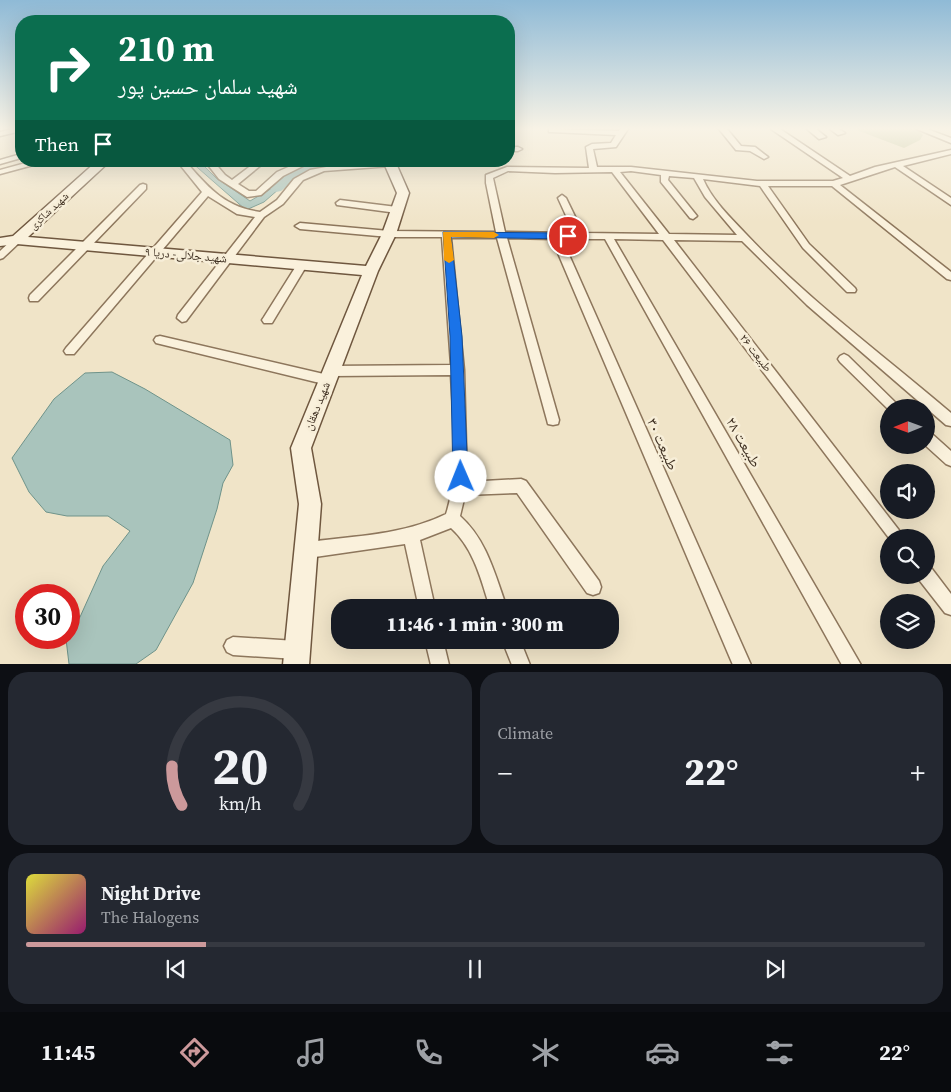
<!DOCTYPE html>
<html lang="en">
<head>
<meta charset="utf-8">
<style>
	:root { --surface:#171b24; --page:#242831; --text:#f1f3f6; --muted:#9ea1a6; --line:#363941; --accent:#cc999b }
	body { margin:0; font-family:"Source Serif 4","Noto Naskh Arabic",serif; background:var(--page); color:var(--text); height:100vh; display:flex; flex-direction:column; font-size:19px; white-space:nowrap }
	* { box-sizing:border-box; margin:0 }
	p { font-size:16px; color:var(--muted) }
	.icon { flex:none; width:28px; height:28px; fill:none; stroke:currentColor; stroke-width:2; stroke-linecap:round; stroke-linejoin:round }
	.map { position:relative; height:664px; overflow:hidden }
	.panel { display:flex; flex-direction:column; gap:8px; padding:8px; background:#0d0f14; flex:1 }
	.panel>* { flex:none }
	.top-card { position:absolute; left:15px; top:15px; width:500px; height:152px; border-radius:20px; box-shadow:0 5px 20px #0002; background:#0b6e4f; color:#fff; overflow:hidden }
	.needle { width:32px; rotate:269deg }
	.fabs { position:absolute; left:880px; top:399px; display:grid; gap:10px }
	.fabs a { display:grid; place-items:center; width:55px; height:55px; border-radius:50%; background:var(--surface); box-shadow:0 5px 20px #0002; font-size:25px }
	.speed { position:absolute; left:15px; top:584px; display:flex; gap:10px; font-size:25px; font-weight:700; text-align:center }
	.speed>* { display:grid; place-content:center; width:65px; height:65px; border-radius:50%; background:var(--surface); box-shadow:0 5px 20px #0002; line-height:1 }
	.speed .limit { border:8px solid #d22; background:#fff; color:#111 }
	.pin { position:absolute; display:grid; place-items:center; width:42px; height:42px; color:#fff; margin:-21px; border:2px solid #fff; border-radius:50%; box-shadow:0 1px 5px #0007 }
	.me { position:absolute; width:55px; margin:-28px; rotate:359deg; stroke-linejoin:round; filter:drop-shadow(0 0 4px #0008) }
	.turn { display:flex; align-items:center; gap:18px; height:105px; padding:0 20px; font-size:22px }
	.turn .icon { width:65px; height:65px; stroke-width:2.5 }
	.turn b { display:block; font-size:35px; line-height:42px }
	.then { display:flex; align-items:center; height:48px; padding:0 20px; background:#0003; gap:10px; font-size:19px }
	.big { font-size:38px; font-weight:800; line-height:1.1 }
	.panel .widget { flex:1; display:flex; flex-direction:column; justify-content:center; gap:8px; min-width:0; padding:0 18px; border-radius:20px; background:var(--page) }
	.panel .dial { align-items:center; gap:0 }
	.dial svg { height:130px; overflow:visible; fill:none; stroke:var(--line); stroke-width:7; stroke-linecap:round; text-anchor:middle }
	.dial text { fill:var(--text); stroke:none }
	.song { display:flex; align-items:center; gap:15px }
	.cover { width:60px; height:60px; border-radius:8px; background:linear-gradient(135deg,hsl(60 70% 55%),hsl(320 70% 35%)) }
	.played { height:5px; border-radius:2px; background:linear-gradient(90deg,var(--accent) 20%,var(--line) 20%) }
	.keys { display:flex; justify-content:space-around; direction:ltr }
	.heat { display:flex; justify-content:space-between; align-items:center; font-size:28px; direction:ltr }
	.panel .tiles { flex:1; display:grid; gap:8px; grid-template-columns:1fr 1fr }
	.widget:last-child { grid-column:span 2 }
	.trip { position:absolute; left:331px; top:599px; width:288px; height:50px; border-radius:20px; background:var(--surface); box-shadow:0 5px 20px #0002; font-weight:800; line-height:50px; text-align:center }
	.tab-bar { display:flex; height:80px; justify-content:space-around; align-items:center; background:#090b0e; color:var(--muted) }
	.tab-bar .icon { width:35px; height:35px }
	.tab-bar .current { color:var(--accent) }
	.tab-bar b { font-size:22px; color:var(--text) }
	.map>svg:first-child { display:block }
	.cemetery { fill:#bfc49a }
	.water { fill:#a9c4bc; stroke:#6f938a }
	.lines { fill:none; stroke-linecap:round; stroke-linejoin:round }
	.river { fill:#a9c4bc; fill-rule:evenodd }
	.street-casing { stroke:#8d765c; stroke-width:3 }
	.secondary-casing { stroke:#6f573f; stroke-width:3 }
	.street { fill:#faf1dc; fill-rule:evenodd }
	.secondary { fill:#faf1dc; fill-rule:evenodd }
	.route { fill:#1a73e8; stroke:#114b97 }
	.slow { fill:#f59e0b }
	.labels { text-anchor:middle; dominant-baseline:central; stroke-width:5; stroke-linejoin:round; paint-order:stroke }
	.far-street-label { font-size:11px; fill:#3d2e20; stroke:#f7eed8 }
	.street-label { font-size:12px; fill:#3d2e20; stroke:#f7eed8 }
	.near-street-label { font-size:15px; fill:#3d2e20; stroke:#f7eed8 }
</style>
</head>
<body>
<div class="map">
<svg width="951" height="665" viewBox="0 0 951 665">
	<rect width="100%" height="100%" fill="#f0e4c8"/>
	<path class="cemetery" d="M854,129H917L923,135L920,140L904,148Z"/>
	<path class="water" d="M190,161H199L216,178L250,201L269,190L293,171L295,175L264,202L246,210Z
		M112,372L145,389L230,440L233,465L223,483L217,509L193,583L156,650L136,664H69L66,639L80,617L103,566L130,531L108,516H67L46,512L29,492L12,458L54,399L85,373Z"/>
	<g class="lines">
		<path class="river" d="M326,161H361L355,165L299,176L281,191L276,192L269,188L289,170Z"/>
		<g class="street-casing">
			<path id="street" d="M12,129H21V131L0,136V132Z
				M549,129L619,131L620,129H628L616,147L593,149L597,167H631L757,181H833L843,178L771,129H780L850,176L875,167L951,150V154L903,166L951,198V205L895,167L840,185L951,272V280L947,279L832,186H768L809,244L855,288L856,290L855,292H847L803,248L760,186L703,179C712,200 730,217 745,233C808,300 882,354 951,413V426L946,425L807,305L742,241L674,240L905,538H889L663,240L614,239L861,665H842L605,239H562L751,665H733L552,239L507,238L559,420L558,424L553,425L548,424L547,420L497,238H451L464,370L467,482L521,479L526,481L599,581L601,587L599,593L593,595L587,593L517,493L465,495L460,516C487,540 495,575 507,608H490C481,579 474,549 451,528L420,540L435,608H419L405,544L308,558L303,555L300,550L303,545L308,542C355,536 403,535 446,514C460,472 453,419 451,375L332,376L328,374L326,371L328,368L332,366L451,365L442,237H389L300,229L295,226L300,223L389,231L496,232L486,183V175L507,167L589,168L586,147L592,144L611,143L616,135L552,132H549ZM508,171L555,173L612,172L659,234L583,233L566,198L562,195L558,198L574,233L505,232L493,178ZM631,171L661,175V182L690,218L693,219L697,216L668,180L669,176L694,178L705,197L737,235L669,234L620,172Z
				M719,129H727L741,146L755,147L768,157L764,159L750,151L736,150Z
				M807,129H816L826,137L819,139Z
				M830,129H839L845,133L838,135Z
				M917,129H927L951,138V143Z
				M509,147H518L522,149L518,151H509Z
				M21,154V158L0,164V160Z
				M33,161H48L0,174V170Z
				M177,161H185C208,187 224,207 260,212L277,200L294,179L310,170L337,165L406,161L391,166L324,171L303,180L283,204L264,217L186,321L182,322L177,318L178,315L255,217L237,214L208,196L74,354H66L64,351L66,348L202,192Z
				M205,161H213L225,175L232,180L257,161H266L238,184L249,191H256L277,172L302,161H313L283,176L261,195L247,197L219,179Z
				M143,184L146,185V189L38,301H30L29,298L30,295L140,185Z
				M340,200L397,207L401,210L397,213L337,205L336,203Z
				M17,237L22,240L20,242L3,258L0,259V251L14,238Z
				M302,262L307,265L272,323H264L262,320L264,317L298,263Z
				M160,336L328,375L332,377L334,380L332,383L328,385L156,343L154,340L156,337Z
				M844,354L848,356L901,408H889V410L840,362L838,359L840,356Z
				M926,431L931,433L951,451V466L946,464L925,445Z
				M926,567L932,569L951,594V615L945,613L920,581L918,575H926Z
				M233,637L296,641L302,644L305,650L302,656L296,659L233,655L227,652L224,646L227,640Z
				M425,640H443L449,665H431Z
				M502,640H520L530,665H512Z"/>
		</g>
		<g class="secondary-casing">
			<path id="secondary" d="M97,161H110L28,237L366,266L382,234L397,193L383,161H395L409,193L396,234L378,271L311,448L321,504L309,665H283L299,504L291,448L362,275L17,244L0,246V238L13,236Z"/>
		</g>
		<use href="#street" class="street"/>
		<use href="#secondary" class="secondary"/>
	</g>
	<linearGradient id="sky" x2="0" y2="1"><stop stop-color="#8fbad6"/><stop offset="0.58" stop-color="#f8f3e6"/><stop offset="1" stop-color="#f8f3e6" stop-opacity="0"/></linearGradient>
	<rect width="951" height="222" fill="url(#sky)"/>
	<path class="route" d="M443,232L568,233L573,236L568,239L451,237L462,336L468,477L466,482L461,484L456,482L453,477L450,336Z"/>
	<path class="slow" d="M443,232H494L499,235L494,238L451,237L454,260L449,263L444,260Z"/>
	<g class="labels">
		<g class="far-street-label">
			<text transform="translate(49 211) rotate(-43)">شهید شاکری</text>
		</g>
		<g class="street-label">
			<text transform="translate(186 255) rotate(5)">شهید جلالی- دریا ۹</text>
			<text transform="translate(756 353) rotate(52)">طبیعت ۲۶</text>
			<text transform="translate(317 406) rotate(-68)">شهید دهقان</text>
		</g>
		<g class="near-street-label">
			<text transform="translate(744 442) rotate(60)">طبیعت ۲۸</text>
			<text transform="translate(663 444) rotate(66)">طبیعت ۳۰</text>
		</g>
	</g>
</svg>
<div class="fabs">
<a><svg class="needle" viewBox="-14 -14 28 28"><path d="M0-13l5 13h-10z" fill="#e53935"/><path d="M0 13l5-13h-10z" fill="#9ea1a6"/></svg></a>
<a><svg class="icon" aria-label="sound" viewBox="0 0 24 24"><path d="M4 9h4l5-4v14l-5-4H4zM17 9q2 3 0 6"/></svg></a>
<a><svg class="icon" aria-label="search" viewBox="0 0 24 24"><circle cx="10" cy="10" r="6"/><path d="M15 15l6 6"/></svg></a>
<a><svg class="icon" aria-label="layers" viewBox="0 0 24 24"><path d="M12 4l9 5-9 5-9-5zM3 14l9 5 9-5"/></svg></a>
</div>
<div class="speed"><div class="limit">30</div></div>
<div class="pin" style="left:568px;top:236px;background:#d93025"><svg class="icon" aria-label="arrive" viewBox="0 0 24 24"><path d="M6 21V4h12l-3 4 3 4H6"/></svg></div>
<svg class="me" style="left:461px;top:477px" viewBox="-20 -20 40 40"><circle r="19" fill="#fff"/><path d="M0-13L10 11 0 6-10 11z" fill="#1a73e8"/></svg>
<div class="trip">11:46 · 1 min · 300 m</div>
<div class="top-card">
<div class="turn"><svg class="icon" aria-label="right" viewBox="0 0 24 24"><path d="M7 20v-9h11M14 6l5 5-5 5"/></svg><div><b>210 m</b>شهید سلمان حسین پور</div></div>
<div class="then">Then<svg class="icon" aria-label="arrive" viewBox="0 0 24 24"><path d="M6 21V4h12l-3 4 3 4H6"/></svg></div>
</div>
</div>
<section class="panel">
<div class="tiles">
<div class="widget dial"><svg viewBox="0 0 100 80">
<path d="M14 69A42 42 0 1 1 86 69"/>
<path d="M14 69A42 42 0 0 1 8 45" stroke="#cc999b"/>
<text x="50" y="56" font-size="32" font-weight="700">20</text>
<text x="50" y="72" font-size="11">km/h</text>
</svg></div>
<div class="widget"><p>Climate</p>
<div class="heat"><a>−</a><b class="big">22°</b><a>+</a></div>
</div>
<div class="widget">
<div class="song"><i class="cover"></i><div><b>Night Drive</b><p>The Halogens</p></div></div>
<div class="played"></div>
<div class="keys"><svg class="icon" aria-label="previous" viewBox="0 0 24 24"><path d="M18 5L8 12l10 7zM5 5v14"/></svg><svg class="icon" aria-label="pause" viewBox="0 0 24 24"><path d="M8 5v14M16 5v14"/></svg><svg class="icon" aria-label="next" viewBox="0 0 24 24"><path d="M6 5l10 7-10 7zM19 5v14"/></svg></div>
</div>
</div>
</section>
<nav class="tab-bar">
<b>11:45</b>
<svg class="icon current" aria-label="directions" viewBox="0 0 24 24"><path d="M12 3l9 9-9 9-9-9zM9 14v-3h6M13 9l2 2-2 2"/></svg>
<svg class="icon" aria-label="music" viewBox="0 0 24 24"><path d="M9 18V5l10-2v13"/><circle cx="6" cy="18" r="3"/><circle cx="16" cy="16" r="3"/></svg>
<svg class="icon" aria-label="phone" viewBox="0 0 24 24"><path d="M5 4h4l2 5-3 2q2 4 5 5l2-3 5 2v4C11 20 4 13 5 4z"/></svg>
<svg class="icon" aria-label="climate" viewBox="0 0 24 24"><path d="M12 3v18M4 7l16 10M4 17L20 7"/></svg>
<svg class="icon" aria-label="car" viewBox="0 0 24 24"><path d="M5 17H2v-5l4-1 3-4h7l3 4 3 1v5h-3M9 17h6M6 11h13"/><circle cx="7" cy="17" r="2"/><circle cx="17" cy="17" r="2"/></svg>
<svg class="icon" aria-label="filters" viewBox="0 0 24 24"><path d="M4 7h16M4 17h16"/><circle cx="9" cy="7" r="2"/><circle cx="15" cy="17" r="2"/></svg>
<b>22°</b>
</nav>
</body>
</html>
